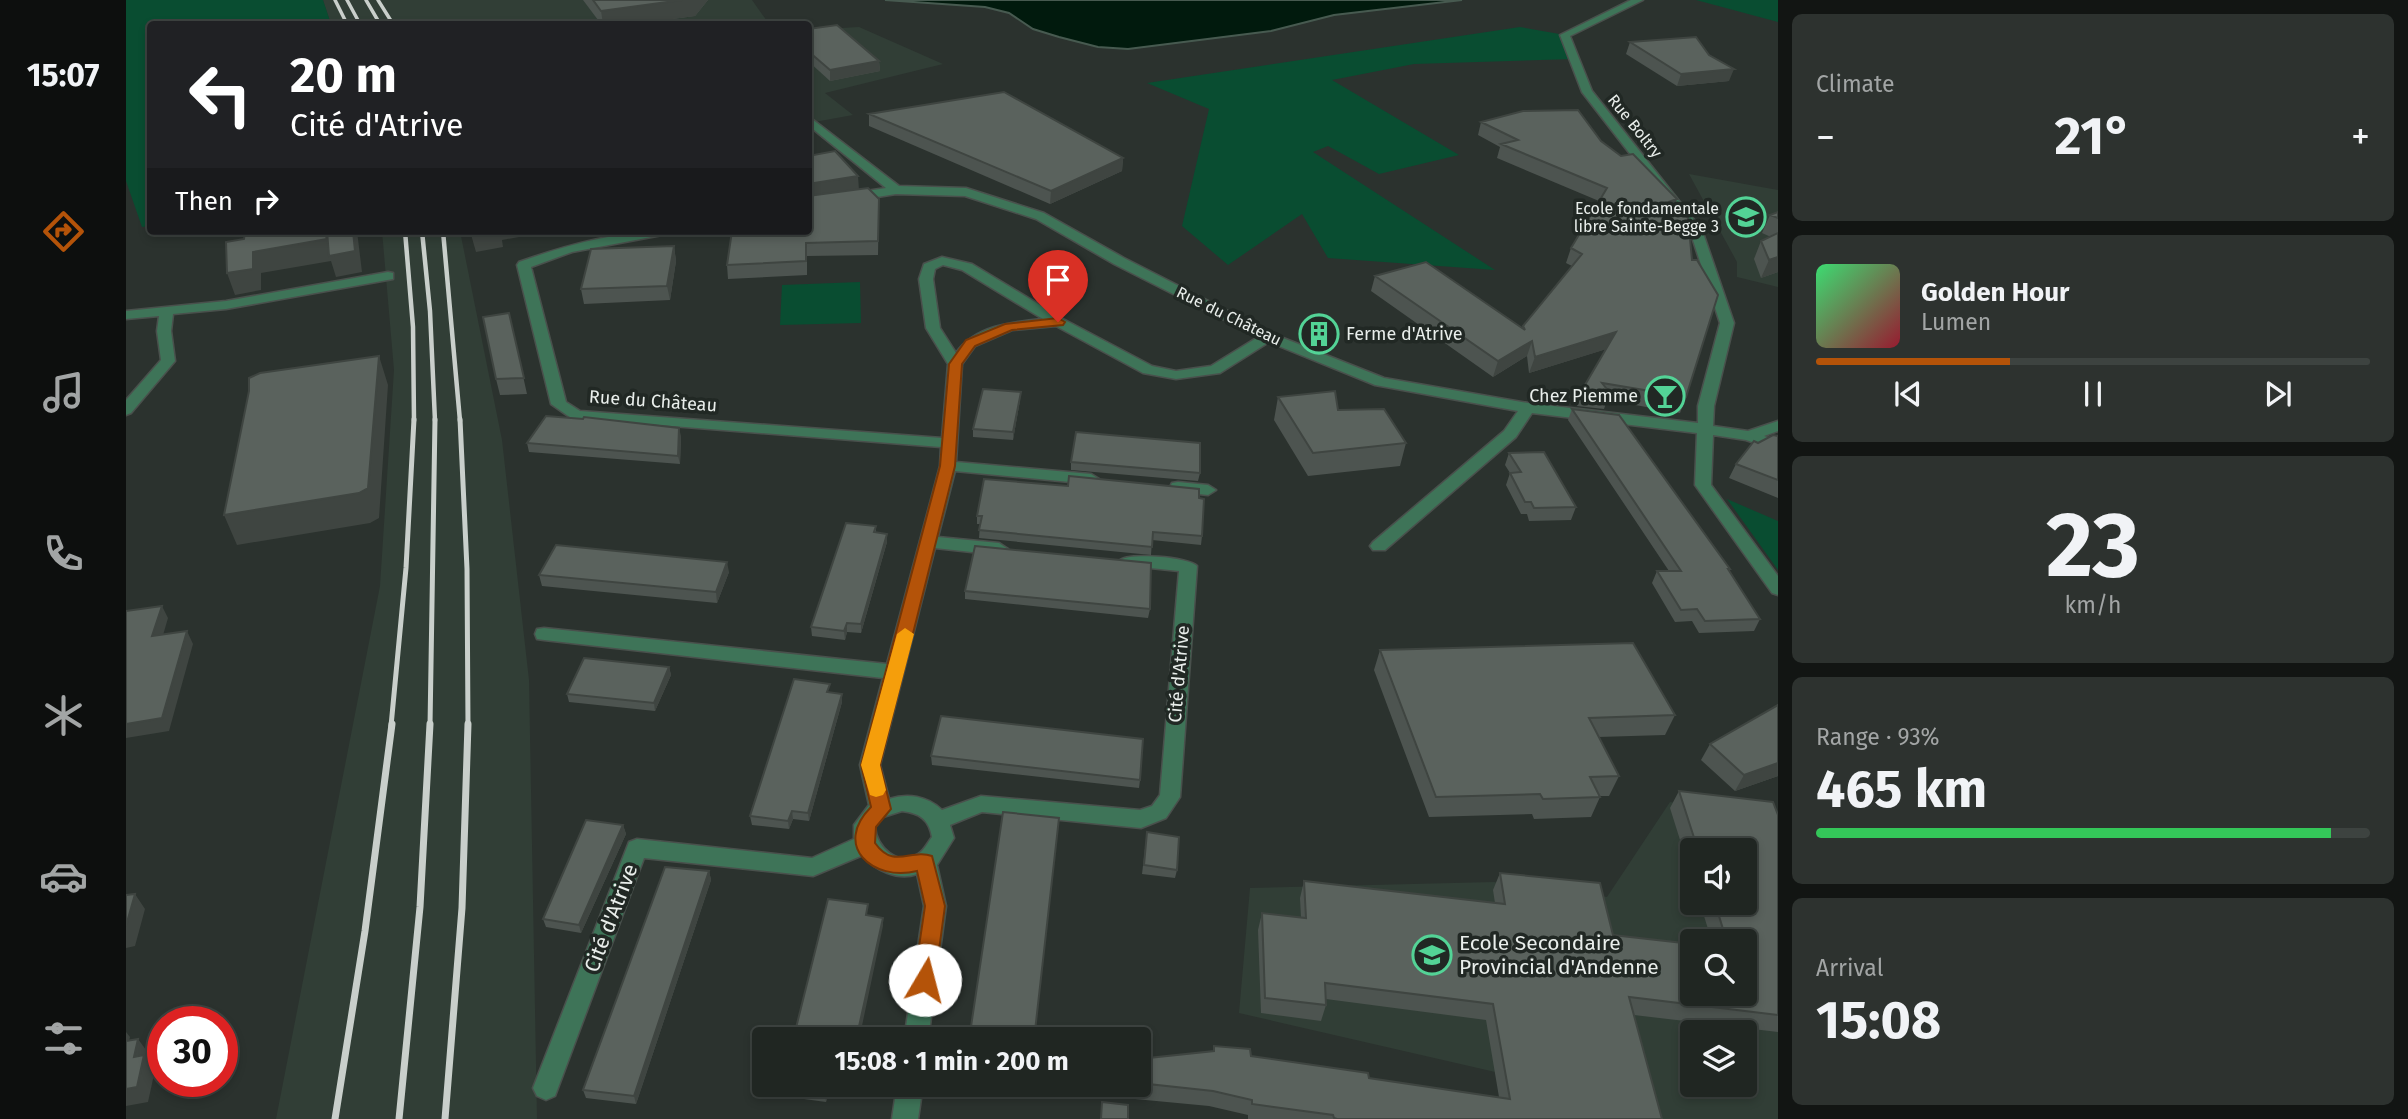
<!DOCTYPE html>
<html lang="en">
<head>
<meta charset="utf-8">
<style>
	:root { --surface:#202622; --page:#2d322f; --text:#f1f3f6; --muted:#a2a5a5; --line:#3d4340; --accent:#b45309 }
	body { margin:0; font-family:"Fira Sans",sans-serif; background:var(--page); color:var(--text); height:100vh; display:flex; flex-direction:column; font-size:26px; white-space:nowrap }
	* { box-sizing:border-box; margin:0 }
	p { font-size:23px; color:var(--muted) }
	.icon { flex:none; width:38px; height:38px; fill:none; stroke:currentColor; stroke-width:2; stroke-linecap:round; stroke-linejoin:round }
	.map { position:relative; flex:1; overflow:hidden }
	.sheet { display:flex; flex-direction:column; gap:14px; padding:14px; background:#121513; width:630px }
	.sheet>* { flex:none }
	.top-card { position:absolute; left:21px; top:21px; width:665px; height:214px; border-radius:7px; box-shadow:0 4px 10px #0003,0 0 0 2px var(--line); background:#202124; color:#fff; overflow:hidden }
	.controls { position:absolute; left:1554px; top:838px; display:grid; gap:14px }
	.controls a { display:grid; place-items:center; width:77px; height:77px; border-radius:7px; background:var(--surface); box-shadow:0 4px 10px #0003,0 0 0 2px var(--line); font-size:35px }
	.speed { position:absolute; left:21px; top:1006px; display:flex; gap:14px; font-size:35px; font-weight:700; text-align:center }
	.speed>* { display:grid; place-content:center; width:91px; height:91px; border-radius:50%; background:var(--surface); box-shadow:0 4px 10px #0003,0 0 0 2px var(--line); line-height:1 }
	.speed .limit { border:10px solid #d22; background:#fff; color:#111 }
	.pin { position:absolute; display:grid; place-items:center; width:60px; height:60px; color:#fff; margin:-72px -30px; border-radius:50% 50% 50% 0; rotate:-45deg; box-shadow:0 0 7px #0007 }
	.pin .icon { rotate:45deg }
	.me { position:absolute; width:77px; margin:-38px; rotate:8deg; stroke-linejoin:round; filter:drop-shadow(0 0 5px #0008) }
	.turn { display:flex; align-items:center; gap:24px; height:147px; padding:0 28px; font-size:32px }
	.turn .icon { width:91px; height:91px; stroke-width:2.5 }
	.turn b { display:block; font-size:49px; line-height:60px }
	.then { display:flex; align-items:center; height:66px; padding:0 28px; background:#0003; gap:14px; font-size:26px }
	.big { font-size:52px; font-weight:700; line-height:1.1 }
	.sheet .card { flex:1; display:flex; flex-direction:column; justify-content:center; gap:10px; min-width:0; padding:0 24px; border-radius:10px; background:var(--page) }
	.sheet .dial { align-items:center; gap:0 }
	.dial b { font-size:91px; line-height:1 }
	.song { display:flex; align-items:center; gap:21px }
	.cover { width:84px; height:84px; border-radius:10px; background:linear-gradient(135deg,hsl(140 70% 55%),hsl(350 70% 35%)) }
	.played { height:7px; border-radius:4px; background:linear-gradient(90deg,var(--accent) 35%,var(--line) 35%) }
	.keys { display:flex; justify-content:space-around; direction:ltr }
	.heat { display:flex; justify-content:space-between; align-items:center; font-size:38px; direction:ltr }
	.charge { height:10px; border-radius:5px; background:linear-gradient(90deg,#34c759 93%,var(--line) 0) }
	.trip { position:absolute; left:626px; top:1027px; width:399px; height:70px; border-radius:7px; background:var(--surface); box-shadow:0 4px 10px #0003,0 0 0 2px var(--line); font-weight:700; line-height:70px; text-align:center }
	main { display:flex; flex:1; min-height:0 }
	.tab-bar { display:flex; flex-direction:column; width:126px; justify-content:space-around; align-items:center; background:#0d0f0e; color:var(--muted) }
	.tab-bar .icon { width:49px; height:49px }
	.tab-bar .active { color:var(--accent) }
	.tab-bar b { font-size:32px; color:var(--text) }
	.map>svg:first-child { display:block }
	.built { fill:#313e36; fill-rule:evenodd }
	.green { fill:#094d31 }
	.water { fill:#011a0d; stroke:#475a50; stroke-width:2 }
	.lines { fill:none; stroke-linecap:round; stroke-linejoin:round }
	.minor-casing { stroke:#49504c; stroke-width:3 }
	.minor { fill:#3e7458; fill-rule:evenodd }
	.rail-far3 { stroke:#c9cfcb; stroke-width:3.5 }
	.rail-far2 { stroke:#c9cfcb; stroke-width:4.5 }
	.rail-far1 { stroke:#c9cfcb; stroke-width:5 }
	.rail { stroke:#c9cfcb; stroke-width:7 }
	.wall { fill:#4d5450 }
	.shaded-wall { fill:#3f4541 }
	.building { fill:#5a625d; stroke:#3f4541; stroke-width:2 }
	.route { fill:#b45309; stroke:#753606; stroke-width:2 }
	.slow { fill:#f59e0b }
	.labels { text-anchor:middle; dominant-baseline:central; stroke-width:7; stroke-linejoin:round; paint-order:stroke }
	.far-street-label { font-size:16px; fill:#e9eeeb; stroke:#212824 }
	.far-poi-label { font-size:16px; fill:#e9eeeb; stroke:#212824; text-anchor:end }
	.poi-label { font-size:18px; fill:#e9eeeb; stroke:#212824; text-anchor:start }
	.street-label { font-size:18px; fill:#e9eeeb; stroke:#212824 }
	.near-street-label { font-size:21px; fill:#e9eeeb; stroke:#212824 }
	.near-poi-label { font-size:21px; fill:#e9eeeb; stroke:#212824; text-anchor:start }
</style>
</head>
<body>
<main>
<nav class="tab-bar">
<b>15:07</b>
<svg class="icon active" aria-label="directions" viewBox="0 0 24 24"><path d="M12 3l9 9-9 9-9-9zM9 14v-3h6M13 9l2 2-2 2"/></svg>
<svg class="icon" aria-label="music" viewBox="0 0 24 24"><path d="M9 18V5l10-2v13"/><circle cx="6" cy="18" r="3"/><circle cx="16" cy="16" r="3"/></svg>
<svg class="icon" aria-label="phone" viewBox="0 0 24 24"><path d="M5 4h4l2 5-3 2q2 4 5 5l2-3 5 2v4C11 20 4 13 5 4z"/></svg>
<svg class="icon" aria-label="climate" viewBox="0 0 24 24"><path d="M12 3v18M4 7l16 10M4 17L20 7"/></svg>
<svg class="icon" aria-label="car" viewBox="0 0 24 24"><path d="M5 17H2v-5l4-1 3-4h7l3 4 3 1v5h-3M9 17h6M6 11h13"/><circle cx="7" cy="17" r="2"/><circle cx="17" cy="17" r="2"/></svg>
<svg class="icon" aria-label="filters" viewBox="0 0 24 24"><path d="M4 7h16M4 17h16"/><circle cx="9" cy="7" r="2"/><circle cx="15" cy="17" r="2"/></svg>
</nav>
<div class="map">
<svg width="1652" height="1119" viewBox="0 0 1652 1119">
	<rect width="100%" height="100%" fill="#2b322e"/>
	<path class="built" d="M197,0H626L643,24H205Z
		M733,27L817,64L699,93L727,115L683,123L682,30Z
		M1563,174L1652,190V287L1611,277V262Z
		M256,231H334L376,440L403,680L411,1119H150L254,586L268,370Z
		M1544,802L1652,814V1119H1398L1391,1077L1113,1013L1124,888L1368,882L1481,897ZM1566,850H1619V903H1566ZM1566,942H1619V994H1566ZM1566,1032H1619V1085H1566Z"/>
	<path class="green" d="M0,0H197L205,24H24V226L16,227L0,181Z
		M1570,0H1652V22Z
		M1394,27L1439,35L1448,59L1288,64L1206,80L1333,155L1253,174L1202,146L1187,152L1369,270L1202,258L1176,214L1102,265L1056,226L1083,109L1021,83Z
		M734,282L735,323L654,325L656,285Z
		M1601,499L1652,521V570Z"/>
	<path class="water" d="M759,0H1336L1208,15L1145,31L1002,49L972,47L933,37L907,29L883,13L859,7Z"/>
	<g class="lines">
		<g class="minor-casing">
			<path id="minor" d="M1505,0H1517L1444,36L1466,91L1576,230L1608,323L1588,406L1587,426L1622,431L1652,421V431L1638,436L1652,441V451L1620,440L1587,435L1585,485L1652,576V595L1646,593L1569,485L1571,433L1406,413L1390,437L1259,550H1247L1244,546L1247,542L1378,431L1392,411L1249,385L1143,342L1094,373L1050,379L1017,373L930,326L886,330L849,346L836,364L830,462L965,474L973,479L965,484L829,471L812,537L873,543L882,549L873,555L809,548L754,765L763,799C782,793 801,796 816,810L855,796L1014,810L1026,806L1034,795L1053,571L996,565L993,561C1001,552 1063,557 1071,566L1054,797L1040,818L1015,828L856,812L824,825L828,838L811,865L820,906L802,1040H778L798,906L791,874C772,881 748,870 737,855L687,876L518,858L429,1096L420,1100L411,1096L407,1088L503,842L511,839L686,858L728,839V825L743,805L734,765L757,678L418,640L411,639L409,634L411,629L418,628L761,664L814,466L815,447L445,418L425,404L391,265L393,262C441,245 491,231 542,231L536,235L446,252L405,267L440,402L454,411L816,438L822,364L800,328L793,279L798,264L816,257L846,264L937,319L1026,366L1050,371L1085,366L1132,337L988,264L910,219L839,196L770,194L682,208V200L760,188L682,125V116L773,186L840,188L918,213L998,258L1147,334L1258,378L1402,403L1572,423V406L1594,323L1564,231L1456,92L1434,35ZM817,265L836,270L917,319C885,322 849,326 830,353L814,328L807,279L809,269ZM776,811C793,813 803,819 806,837C802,842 798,851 792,854C772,867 750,847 749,827L757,817Z
				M262,272L267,273V279L100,309L47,314L45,331L49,361L5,413L0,415V400L35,360L31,331L33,316L0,319V311L100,301Z
				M1052,482L1082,485L1090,490L1082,495L1046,491L1044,487L1046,483Z
				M771,1085H797L792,1119H766Z"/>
		</g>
		<use href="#minor" class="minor"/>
		<path class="rail-far3" d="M209,0L221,24
			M221,0L234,24
			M240,0L254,24
			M252,0L267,24"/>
		<path class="rail-far2" d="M279,231L287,327L288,421
			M296,231L304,311L309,421
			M317,231L334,421"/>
		<path class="rail-far1" d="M334,419L341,569L342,726
			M265,726L280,568L288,419
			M304,726L309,419"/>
		<path class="rail" d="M209,1119L239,931L266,724
			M273,1119L294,907L304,724
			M319,1119L336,908L342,724"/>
	</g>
	<path class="wall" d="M457,0H582L569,16L508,24H475Z
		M682,29L753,61L754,71L704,81L682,61Z
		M1504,42L1603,81L1551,86L1500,54Z
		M743,114L997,158L996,171L924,204L743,126Z
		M1355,122L1475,141L1551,199L1548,207L1560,397L1554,413L1481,400L1478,409L1451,406L1456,390L1480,349L1403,373L1401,356L1367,377L1245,291L1249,276L1396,328L1446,266L1440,263L1445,248L1473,201L1371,158L1374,147L1352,135Z
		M733,189L753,199L752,255L681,256V275L602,279L601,265Z
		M1652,212V272L1635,278L1628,259L1635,241L1645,237L1636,233L1644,215Z
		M548,246L550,261L544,300L458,304L455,289Z
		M383,313L401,394L374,395L370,379Z
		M1152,397L1212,410L1280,443L1274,466L1182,476L1148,420Z
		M894,400L887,440L847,437V429Z
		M1446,409L1604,569L1603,571L1634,619L1628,631L1573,633L1566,621L1549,622L1526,583L1531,571H1543L1442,420Z
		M555,436L554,464L403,452L401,443Z
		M1652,436V498L1603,478L1610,464L1632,443Z
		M1383,453L1450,507L1445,520L1403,521L1401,514H1395L1380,485L1384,473L1379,465Z
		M945,462L1074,473L1072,481L945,470Z
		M1073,498L1076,536L1075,545L1026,540L1025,555L853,538L854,524H851V516Z
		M750,526V532L761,542L735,633L721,632L719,640L686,636L685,627Z
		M603,572L591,603L416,586L413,575Z
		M839,591L1024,609L1022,618L839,599Z
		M1254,650L1549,715L1539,735L1472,737L1493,776L1483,796H1474V797L1465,817L1408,819L1406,814L1303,817L1248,670Z
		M543,667L545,675L529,711L443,702L441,694Z
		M704,692L716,694V702L683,821L667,819L663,829L626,825L624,816Z
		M1584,744L1652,776L1609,791L1575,760Z
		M805,756L1014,780L1013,788L806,765Z
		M1553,791L1652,815V1032L1508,1015L1536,1119H1122V1115L1083,1106L1009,1099L1010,1085H1013V1059L1087,1051L1088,1046L1125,1056L1243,1078L1373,1097L1360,1020L1200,999V1005L1195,1021L1135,1013L1132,930L1136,913L1175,917L1174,898L1178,881L1369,903L1367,890L1374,873L1487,935L1566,994L1619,942H1586L1574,903H1619V850H1566V878L1544,808Z
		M497,825L500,834L455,933L420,927L417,919Z
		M1020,840L1051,870L1049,878L1016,874Z
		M583,871L585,880L510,1104L460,1098L457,1090Z
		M655,1085H723L722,1089L704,1088L700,1102L656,1096Z"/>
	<path class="shaded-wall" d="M556,0H582L569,16L508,24H477L475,11Z
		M753,61L754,71L704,81V70Z
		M1608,69L1603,81L1551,86L1555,74Z
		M997,158L996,171L924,204L925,191Z
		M732,176L733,190L682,197V184Z
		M1551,199L1545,213L1542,202Z
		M227,231H231L236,272L210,277L205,261L135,273V290L109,295L101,273L127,252Z
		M344,231H426L376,240L377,247L350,252Z
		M548,246L550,261L544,300L541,286Z
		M1652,257V272L1635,278L1643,260Z
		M1490,332L1484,348L1403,373L1409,357Z
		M1406,341L1401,356L1367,377L1372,361Z
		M253,356L262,385L253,518L244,523L111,545L98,515Z
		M895,392L894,400L887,440V432Z
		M553,428L555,436L554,464L552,456Z
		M761,534V542L735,633V624Z
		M601,562L603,572L591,603L590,592Z
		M36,606L42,618L33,649L26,636Z
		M721,623V632L719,640L718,631Z
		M61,631L67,644L43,731L0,738V724Z
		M543,667L545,675L529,711L528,703Z
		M716,694V702L683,821L682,813Z
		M1652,763V776L1609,791L1618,775Z
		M666,811L667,819L663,829L662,821Z
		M497,825L500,834L455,933L453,925Z
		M583,871L585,880L510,1104L508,1096Z
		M9,894L19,909L9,946L0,948V926Z
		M757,918V926L733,1040H730Z
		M0,1032L4,1037L0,1053Z
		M12,1039L23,1054L22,1060L29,1070L22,1102L0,1106V1089Z
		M702,1085H704V1088L700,1102L699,1094Z"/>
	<path class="building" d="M467,0H556L475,11Z
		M711,25L753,61L704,70L682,51V29Z
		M1570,37L1583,55L1608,69L1555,74L1504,42Z
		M878,92L997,158L925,191L743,114Z
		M1452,110L1475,141L1495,156L1507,154L1551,199L1542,202L1562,218L1566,260H1571L1592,295L1560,397L1476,383L1484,393L1456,390L1490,332L1409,357L1406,341L1372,361L1249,276L1300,262L1399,330L1397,326L1456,254L1445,248L1481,188L1375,144L1392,140L1355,122L1397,111Z
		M709,151L732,176L682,184V156Z
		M742,188L753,199L752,241L680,243V261L601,265L606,231H682V196Z
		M1652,212V218L1644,215Z
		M119,231H198L201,239L127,252V269L101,273L100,242L118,239Z
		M201,231H227L229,251L203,256Z
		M1652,233V257L1643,260L1635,241Z
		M548,246L541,286L455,289L465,249Z
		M383,313L398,378L370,379L357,317Z
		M253,356L242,488L233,493L98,515L123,391V378L134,373Z
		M857,389L895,392L887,432L847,429Z
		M1209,391L1212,410L1258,409L1280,443L1187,453L1152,397Z
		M1446,409L1493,415L1604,569H1602L1634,619L1579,621L1571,609L1555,610L1531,571H1555Z
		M420,416L457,419L458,417L553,428L552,456L401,443Z
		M950,432L1074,443V473L945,462Z
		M1647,435L1652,436V480L1610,464L1628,441L1632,443Z
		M1418,452L1450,507L1408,508L1405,502H1399L1384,473L1395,472L1383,453Z
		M943,476L1073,489V498L1078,499L1076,536L1027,532L1026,547L853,530L856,516H851L858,479L942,486Z
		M720,523L750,526L748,532L761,534L735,624L721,623L718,631L685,627Z
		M430,545L601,562L590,592L413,575Z
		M849,546L1025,563L1024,609L839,591Z
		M36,606L26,636L61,631L36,718L0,724V611Z
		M1507,643L1549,715L1463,718L1493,776L1464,777L1474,797L1417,799L1414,794L1310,797L1254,650Z
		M458,658L543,667L528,703L441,694Z
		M668,679L704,684L701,692L716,694L682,813L666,811L662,821L624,816Z
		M1652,705V763L1618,775L1584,744Z
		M815,716L1017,739L1014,780L805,756Z
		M1553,791L1647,802L1652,815V1015L1503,997L1536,1119H1211L1208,1118L1207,1115L1126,1104V1100L1087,1091L1013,1083V1059L1088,1051V1046L1124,1049L1125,1056L1242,1073L1243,1078L1384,1099L1367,1004L1199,983L1200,1005L1139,998L1136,913L1180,918L1178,881L1379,904L1374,873L1474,883L1487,935L1566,944V994H1619V942H1601L1589,903H1619V850H1572Z
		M877,812L933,818L908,1040H843Z
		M460,820L497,825L453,925L417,919Z
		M1021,832L1053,837L1051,870L1018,865Z
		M539,867L583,871L508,1096L457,1090Z
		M9,894L0,926V895Z
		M702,899L742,904L740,915L757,918L730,1040H667Z
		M12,1039L8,1057L18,1055L11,1087L0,1089V1041Z
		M655,1085H702L699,1094L655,1088Z
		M976,1102L1002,1105V1119H975Z"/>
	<path class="route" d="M932,318L939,322L937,325L886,330L849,346L836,364L829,466L754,765L765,809L750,827L749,843C768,870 785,848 806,856L819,906L809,980L806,986L799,989L791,986L788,980L799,906L791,871C747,882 706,846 745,807L735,765L814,466L823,364L840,340L879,324Z"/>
	<path class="slow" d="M779,628L788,634L754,765L760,790L757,795L750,797L744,795L735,765L771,634Z"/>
	<defs>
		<g id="school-ring" transform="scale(2.0125)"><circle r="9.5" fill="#212824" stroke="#53d396" stroke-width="1.5"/><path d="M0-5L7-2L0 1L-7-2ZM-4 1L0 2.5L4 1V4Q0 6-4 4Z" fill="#53d396"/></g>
		<g id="building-ring" transform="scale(2.0125)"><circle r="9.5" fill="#212824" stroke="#53d396" stroke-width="1.5"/><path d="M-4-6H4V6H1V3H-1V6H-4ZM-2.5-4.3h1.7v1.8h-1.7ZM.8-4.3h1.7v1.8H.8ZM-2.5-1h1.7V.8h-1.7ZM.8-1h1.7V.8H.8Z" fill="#53d396"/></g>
		<g id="bar-ring" transform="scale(2.0125)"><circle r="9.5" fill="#212824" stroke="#53d396" stroke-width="1.5"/><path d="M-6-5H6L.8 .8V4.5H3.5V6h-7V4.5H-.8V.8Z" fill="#53d396"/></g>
	</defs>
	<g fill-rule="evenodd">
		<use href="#school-ring" x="1620" y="217"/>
		<use href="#building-ring" x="1193" y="334"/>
		<use href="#bar-ring" x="1539" y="396"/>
		<use href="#school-ring" x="1306" y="955"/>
	</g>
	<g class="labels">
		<g class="far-street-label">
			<text transform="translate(1509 126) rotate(51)">Rue Boltry</text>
			<text transform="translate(1103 316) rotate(26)">Rue du Château</text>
		</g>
		<g class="far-poi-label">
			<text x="1593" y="208">Ecole fondamentale<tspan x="1593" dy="18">libre Sainte-Begge 3</tspan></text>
		</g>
		<g class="poi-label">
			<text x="1220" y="334">Ferme d'Atrive</text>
			<text x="1512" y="396" text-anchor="end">Chez Piemme</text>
		</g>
		<g class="street-label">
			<text transform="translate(527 401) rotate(4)">Rue du Château</text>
			<text transform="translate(1053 674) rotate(-85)">Cité d'Atrive</text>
		</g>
		<g class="near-street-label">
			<text transform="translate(485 918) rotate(-69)">Cité d'Atrive</text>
		</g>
		<g class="near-poi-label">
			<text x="1333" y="943">Ecole Secondaire<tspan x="1333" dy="24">Provincial d'Andenne</tspan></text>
		</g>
	</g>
</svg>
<div class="controls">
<a><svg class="icon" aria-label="sound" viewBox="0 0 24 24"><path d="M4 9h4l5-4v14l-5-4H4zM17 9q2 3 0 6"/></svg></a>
<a><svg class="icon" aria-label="search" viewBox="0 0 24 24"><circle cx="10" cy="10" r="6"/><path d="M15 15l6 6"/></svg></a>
<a><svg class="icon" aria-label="layers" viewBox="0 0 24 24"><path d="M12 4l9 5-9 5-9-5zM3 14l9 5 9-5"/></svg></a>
</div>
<div class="speed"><div class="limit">30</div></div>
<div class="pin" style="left:932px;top:322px;background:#d93025"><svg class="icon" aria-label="arrive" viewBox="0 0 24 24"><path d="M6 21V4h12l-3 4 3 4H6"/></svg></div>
<svg class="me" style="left:799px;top:980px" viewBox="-20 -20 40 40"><circle r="19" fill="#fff"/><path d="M0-13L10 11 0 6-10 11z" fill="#b45309"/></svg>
<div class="trip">15:08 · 1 min · 200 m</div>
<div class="top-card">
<div class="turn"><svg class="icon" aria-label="left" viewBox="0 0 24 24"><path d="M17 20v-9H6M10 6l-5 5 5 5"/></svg><div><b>20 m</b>Cité d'Atrive</div></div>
<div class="then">Then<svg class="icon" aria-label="right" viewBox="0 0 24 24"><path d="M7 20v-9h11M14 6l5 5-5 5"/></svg></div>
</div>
</div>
<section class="sheet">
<div class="card"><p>Climate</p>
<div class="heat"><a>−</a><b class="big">21°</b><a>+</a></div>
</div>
<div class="card">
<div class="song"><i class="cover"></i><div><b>Golden Hour</b><p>Lumen</p></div></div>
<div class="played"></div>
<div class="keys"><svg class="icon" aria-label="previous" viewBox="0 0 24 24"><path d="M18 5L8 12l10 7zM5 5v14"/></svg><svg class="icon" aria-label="pause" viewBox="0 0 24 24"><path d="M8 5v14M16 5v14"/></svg><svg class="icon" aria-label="next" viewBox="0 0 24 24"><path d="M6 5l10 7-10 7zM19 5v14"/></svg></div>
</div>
<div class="card dial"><b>23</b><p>km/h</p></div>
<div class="card"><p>Range · 93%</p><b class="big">465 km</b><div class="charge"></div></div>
<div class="card"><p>Arrival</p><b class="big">15:08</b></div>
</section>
</main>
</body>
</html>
